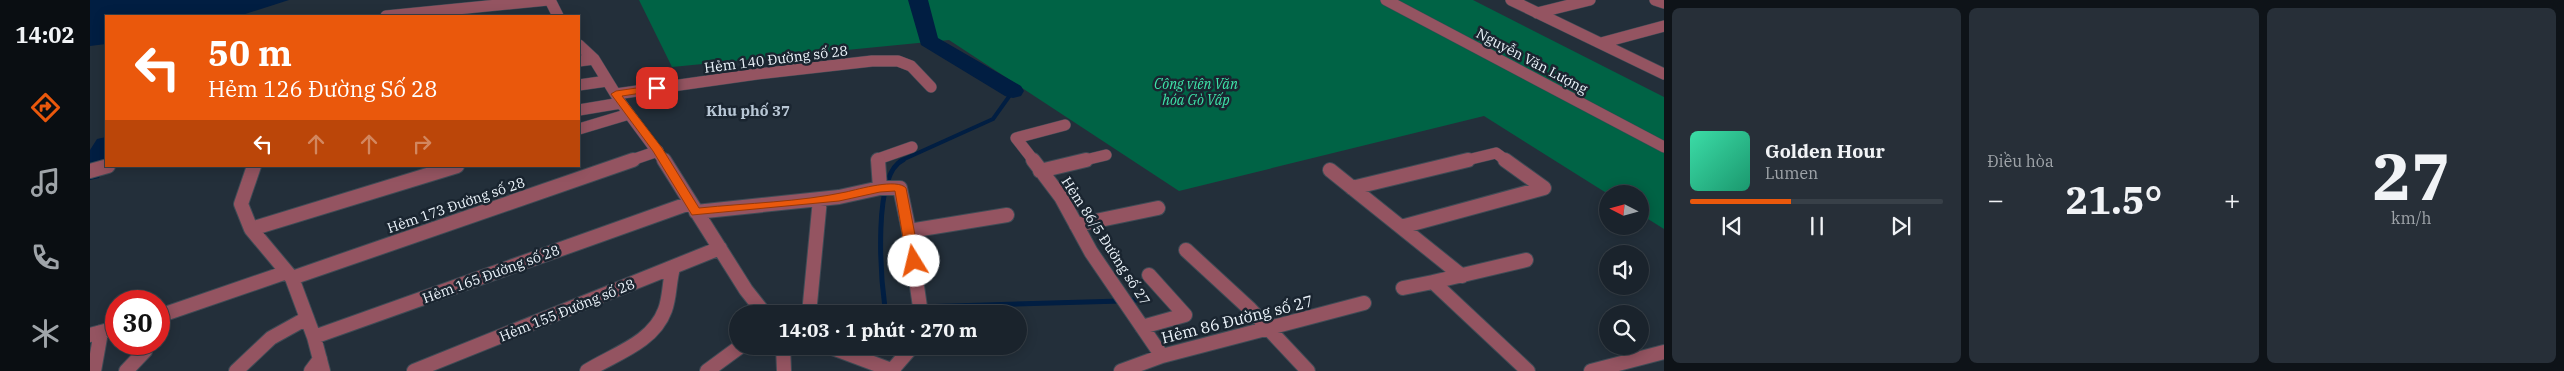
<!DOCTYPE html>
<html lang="vi">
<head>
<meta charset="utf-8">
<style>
	:root { --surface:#1a232c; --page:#272f38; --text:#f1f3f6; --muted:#9fa4a9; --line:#384048; --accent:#ea580c }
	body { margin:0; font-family:"IBM Plex Serif",serif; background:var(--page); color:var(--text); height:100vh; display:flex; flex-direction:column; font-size:19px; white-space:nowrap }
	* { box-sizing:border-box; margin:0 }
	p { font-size:16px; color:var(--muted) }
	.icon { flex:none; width:28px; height:28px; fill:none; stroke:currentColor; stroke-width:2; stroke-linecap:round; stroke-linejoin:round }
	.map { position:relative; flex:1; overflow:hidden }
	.panel { display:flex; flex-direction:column; gap:8px; padding:8px; background:#0e1318; width:900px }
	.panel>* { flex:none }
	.hud { position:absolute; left:15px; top:15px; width:475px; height:152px; border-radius:0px; box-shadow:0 2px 12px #0003,0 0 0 1px var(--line); background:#ea580c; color:#fff; overflow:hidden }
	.needle { width:32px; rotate:276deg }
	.tools { position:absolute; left:1509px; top:185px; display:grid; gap:10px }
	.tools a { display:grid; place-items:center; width:50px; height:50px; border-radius:50%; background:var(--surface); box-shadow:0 2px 12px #0003,0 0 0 1px var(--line); font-size:25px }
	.speed { position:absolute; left:15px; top:290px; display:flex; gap:10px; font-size:25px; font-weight:700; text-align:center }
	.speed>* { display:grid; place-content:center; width:65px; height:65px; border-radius:50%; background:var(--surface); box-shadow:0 2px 12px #0003,0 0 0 1px var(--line); line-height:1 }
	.speed .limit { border:8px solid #d22; background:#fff; color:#111 }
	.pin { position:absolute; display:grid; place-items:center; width:42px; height:42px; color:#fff; margin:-21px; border-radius:10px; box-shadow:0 2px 8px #0006 }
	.me { position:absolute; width:55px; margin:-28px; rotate:351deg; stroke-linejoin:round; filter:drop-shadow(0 0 4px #0008) }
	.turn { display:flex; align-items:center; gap:18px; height:105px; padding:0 20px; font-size:22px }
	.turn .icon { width:65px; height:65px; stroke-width:2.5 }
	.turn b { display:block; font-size:35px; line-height:42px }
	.lanes { display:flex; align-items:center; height:48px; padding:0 20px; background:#0003; justify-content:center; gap:25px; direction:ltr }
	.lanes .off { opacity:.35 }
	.big { font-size:38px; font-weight:700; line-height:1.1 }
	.panel .card { flex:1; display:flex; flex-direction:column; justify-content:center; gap:8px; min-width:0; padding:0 18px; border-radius:8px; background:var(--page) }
	.panel .dial { align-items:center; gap:0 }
	.dial b { font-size:65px; line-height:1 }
	.song { display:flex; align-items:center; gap:15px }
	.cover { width:60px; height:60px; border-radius:8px; background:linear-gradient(135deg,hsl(160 70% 55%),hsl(160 70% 35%)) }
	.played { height:5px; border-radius:2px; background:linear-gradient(90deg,var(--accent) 40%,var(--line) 40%) }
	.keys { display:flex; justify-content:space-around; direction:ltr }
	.heat { display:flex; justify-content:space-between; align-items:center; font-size:28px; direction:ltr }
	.panel .tiles { flex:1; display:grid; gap:8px; grid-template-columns:repeat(3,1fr) }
	.trip { position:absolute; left:639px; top:305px; width:298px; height:50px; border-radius:25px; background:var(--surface); box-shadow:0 2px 12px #0003,0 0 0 1px var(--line); font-weight:700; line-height:50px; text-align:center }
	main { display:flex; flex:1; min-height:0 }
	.dock { display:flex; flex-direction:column; width:90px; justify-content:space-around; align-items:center; background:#0a0e12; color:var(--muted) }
	.dock .icon { width:35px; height:35px }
	.dock .active { color:var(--accent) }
	.dock b { font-size:22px; color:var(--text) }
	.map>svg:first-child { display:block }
	.green { fill:#006345 }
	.water { fill:#011e42 }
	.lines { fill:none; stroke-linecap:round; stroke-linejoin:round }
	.stream-far1 { stroke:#011e42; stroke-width:4 }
	.stream { stroke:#011e42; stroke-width:5 }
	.river { fill:#011e42; fill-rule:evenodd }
	.street-far1-casing { stroke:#3f4b55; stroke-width:12 }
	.street-casing { stroke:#3f4b55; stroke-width:16 }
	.street-far1 { stroke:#945461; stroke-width:11 }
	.street { stroke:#945461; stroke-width:14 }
	.route { fill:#ea580c; stroke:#983908 }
	.labels { text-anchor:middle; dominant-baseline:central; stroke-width:5; stroke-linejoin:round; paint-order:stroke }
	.street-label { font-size:14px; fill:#edf5fc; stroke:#1a2530 }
	.park-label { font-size:14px; font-style:italic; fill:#3de5a9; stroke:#1a2530 }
	.neighbourhood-label { font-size:15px; font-weight:bold; fill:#b8c7d5; stroke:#1a2530 }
	.near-street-label { font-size:16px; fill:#edf5fc; stroke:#1a2530 }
</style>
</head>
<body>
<main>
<nav class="dock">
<b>14:02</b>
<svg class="icon active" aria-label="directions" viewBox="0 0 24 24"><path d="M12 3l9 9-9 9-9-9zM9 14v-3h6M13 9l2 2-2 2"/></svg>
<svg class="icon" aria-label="music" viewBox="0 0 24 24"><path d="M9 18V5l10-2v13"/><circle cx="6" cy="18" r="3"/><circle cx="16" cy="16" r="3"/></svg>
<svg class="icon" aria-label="phone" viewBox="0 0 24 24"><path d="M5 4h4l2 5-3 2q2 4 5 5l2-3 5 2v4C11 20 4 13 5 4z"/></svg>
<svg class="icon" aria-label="climate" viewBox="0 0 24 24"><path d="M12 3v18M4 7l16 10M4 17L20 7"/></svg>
</nav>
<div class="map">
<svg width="1574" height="371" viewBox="0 0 1574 371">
	<rect width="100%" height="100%" fill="#232f3a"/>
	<path class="green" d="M549,0H1383L1574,97V229L1550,214V194H1518L1394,116L1089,191L859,40L582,67Z"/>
	<path class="water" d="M0,0H199L149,16H16V44L0,46Z"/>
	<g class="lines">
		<path class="stream-far1" d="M810,161L903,119L923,91"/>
		<path class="stream" d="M813,160C782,174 791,279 795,308L1031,301
			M1038,300H1052"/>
		<path class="river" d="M818,0H838L848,38L931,86L934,91L931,96L923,98L915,96L831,45Z
			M16,137V166L9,178L0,180V150L7,139Z"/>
		<g class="street-far1-casing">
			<path id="street-far1" d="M460,0L468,16
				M1296,0L1574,147
				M1421,0L1574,74
				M1565,0L1574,3
				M1447,13L1500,0
				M296,16L458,0
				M1511,43L1574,26
				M489,45L504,59L531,103L574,161
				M489,61L504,59
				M489,85L517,81
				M526,94L667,74L782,61H808L821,66L841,87
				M489,110L531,103
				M489,129L539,114
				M539,161L568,151
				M788,161V159L822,147
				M944,161L926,138L975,125
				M991,161L1016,155
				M1373,161L1406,153L1417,161"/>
		</g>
		<g class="street-casing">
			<path id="street" d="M574,160L656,290L675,314
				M943,160L971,197L1001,252L1072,356
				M164,166L151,204L161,229L367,166
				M1240,170L1372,276
				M0,171L18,166
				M950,171L996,160
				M790,188H810L819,231L831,314
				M1262,188L1378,160
				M606,212L749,197L790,188L788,160
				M986,225L1068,208
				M1311,227L1454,188L1415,160
				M161,229L202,278L224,337
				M819,231L917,215
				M1096,250L1160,309L1218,371
				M1436,260L1343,282L1438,371
				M202,278L543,160
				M1313,288L1343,282
				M719,314L730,199
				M69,316L197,272
				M1052,327L1095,315L1059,275
				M0,335L26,328
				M693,346L694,371
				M737,346L804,371
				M802,370L823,346
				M4,371L11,332
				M36,371L55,351L56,344
				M146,371L181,338L217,318
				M221,371L230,359
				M233,371L224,337L600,203
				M324,371L630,248
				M497,371C524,354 563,343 575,310C580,297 579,282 583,268
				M617,371L651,346
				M1031,371L1072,356L1274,303
				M1501,371L1574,352"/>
		</g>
		<use href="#street-far1" class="street-far1"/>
		<use href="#street" class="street"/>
	</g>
	<path class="route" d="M567,85H571V90L532,96L572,148L609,208C658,203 709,202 756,192C769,189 807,178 816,188L830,261L828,264L824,266L817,261L805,191L790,192L749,201L602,215L563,151L521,94L526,91Z"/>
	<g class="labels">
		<g class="street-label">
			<text transform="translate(686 59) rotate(-7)">Hẻm 140 Đường số 28</text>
			<text transform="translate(1442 61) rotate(28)">Nguyễn Văn Lượng</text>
			<text transform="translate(366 205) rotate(-19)">Hẻm 173 Đường số 28</text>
			<text transform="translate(1016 241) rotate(57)">Hẻm 86/5 Đường số 27</text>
			<text transform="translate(401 274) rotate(-20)">Hẻm 165 Đường số 28</text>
			<text transform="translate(477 310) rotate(-22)">Hẻm 155 Đường số 28</text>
		</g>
		<g class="park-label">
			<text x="1106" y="84">Công viên Văn<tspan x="1106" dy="16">hóa Gò Vấp</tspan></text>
		</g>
		<g class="neighbourhood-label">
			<text x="658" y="110">Khu phố 37</text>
		</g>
		<g class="near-street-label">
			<text transform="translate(1147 319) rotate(-14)">Hẻm 86 Đường số 27</text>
		</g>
	</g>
</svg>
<div class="tools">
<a><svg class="needle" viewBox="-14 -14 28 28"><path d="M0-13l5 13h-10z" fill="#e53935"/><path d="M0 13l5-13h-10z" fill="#9fa4a9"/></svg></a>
<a><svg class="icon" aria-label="sound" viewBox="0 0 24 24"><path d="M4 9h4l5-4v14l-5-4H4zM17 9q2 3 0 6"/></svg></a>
<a><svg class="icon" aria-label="search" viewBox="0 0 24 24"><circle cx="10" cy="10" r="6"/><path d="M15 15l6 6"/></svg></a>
</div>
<div class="speed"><div class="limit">30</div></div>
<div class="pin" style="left:567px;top:88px;background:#d93025"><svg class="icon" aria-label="arrive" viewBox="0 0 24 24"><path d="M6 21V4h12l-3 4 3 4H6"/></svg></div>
<svg class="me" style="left:824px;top:261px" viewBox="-20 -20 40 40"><circle r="19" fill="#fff"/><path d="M0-13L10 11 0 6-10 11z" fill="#ea580c"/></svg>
<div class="trip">14:03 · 1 phút · 270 m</div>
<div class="hud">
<div class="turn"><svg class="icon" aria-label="left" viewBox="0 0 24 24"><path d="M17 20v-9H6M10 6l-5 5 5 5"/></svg><div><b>50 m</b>Hẻm 126 Đường Số 28</div></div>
<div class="lanes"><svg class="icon" aria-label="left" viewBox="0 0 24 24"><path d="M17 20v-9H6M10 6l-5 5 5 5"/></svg><svg class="icon off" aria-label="ahead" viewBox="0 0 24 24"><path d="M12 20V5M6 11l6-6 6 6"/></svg><svg class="icon off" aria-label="ahead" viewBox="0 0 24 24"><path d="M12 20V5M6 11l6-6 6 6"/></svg><svg class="icon off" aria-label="right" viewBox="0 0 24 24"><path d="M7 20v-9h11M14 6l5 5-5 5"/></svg></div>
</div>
</div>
<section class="panel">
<div class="tiles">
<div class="card">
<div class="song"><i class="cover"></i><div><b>Golden Hour</b><p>Lumen</p></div></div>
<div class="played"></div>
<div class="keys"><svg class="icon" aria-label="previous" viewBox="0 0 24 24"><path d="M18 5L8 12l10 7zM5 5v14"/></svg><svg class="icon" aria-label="pause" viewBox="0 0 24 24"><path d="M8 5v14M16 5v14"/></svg><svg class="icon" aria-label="next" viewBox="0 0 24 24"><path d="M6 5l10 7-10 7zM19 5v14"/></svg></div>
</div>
<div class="card"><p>Điều hòa</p>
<div class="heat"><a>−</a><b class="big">21.5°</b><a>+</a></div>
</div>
<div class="card dial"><b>27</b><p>km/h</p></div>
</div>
</section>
</main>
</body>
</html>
